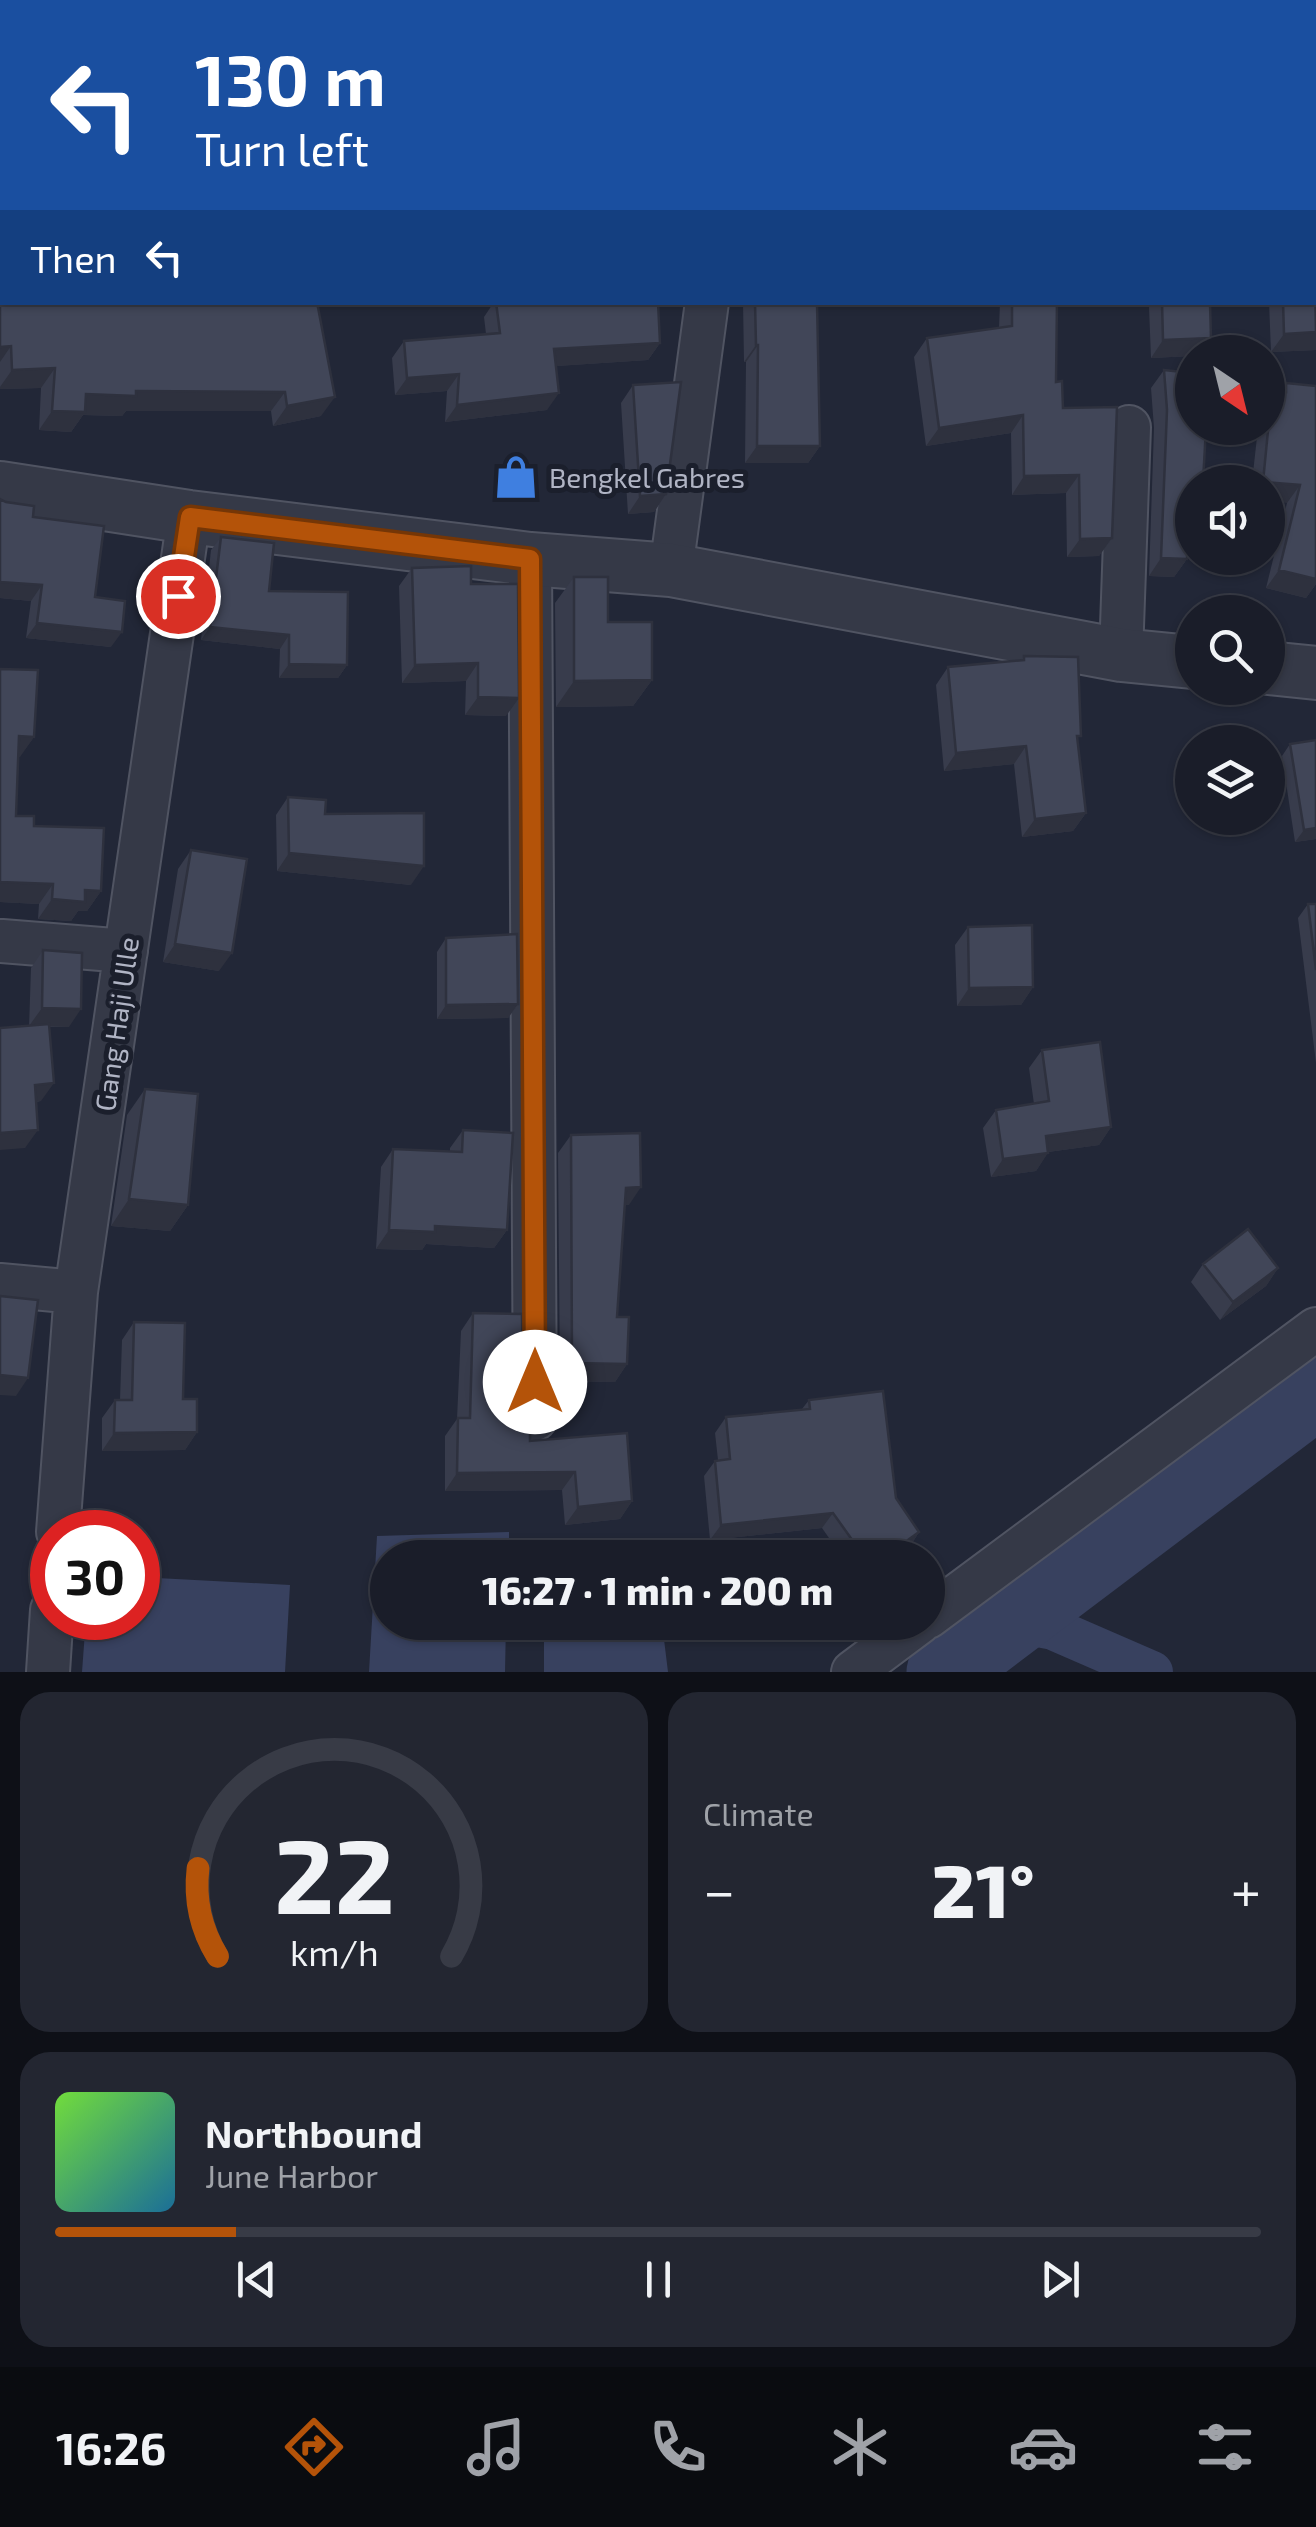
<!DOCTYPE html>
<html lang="en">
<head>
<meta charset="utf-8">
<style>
	:root { --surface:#1a1d29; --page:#232631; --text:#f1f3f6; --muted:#9fa2a8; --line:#383b46; --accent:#b45309 }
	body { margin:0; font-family:"Exo 2",sans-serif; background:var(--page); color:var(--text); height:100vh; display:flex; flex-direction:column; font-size:38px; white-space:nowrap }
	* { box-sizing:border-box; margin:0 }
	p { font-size:32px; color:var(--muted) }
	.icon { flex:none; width:55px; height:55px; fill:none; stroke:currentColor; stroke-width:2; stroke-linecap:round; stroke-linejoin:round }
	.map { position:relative; height:1672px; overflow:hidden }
	.details { display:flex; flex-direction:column; gap:20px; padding:20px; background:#0e1017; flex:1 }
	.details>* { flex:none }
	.hud { position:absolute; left:0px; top:0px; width:1318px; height:305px; box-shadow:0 2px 8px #0004,0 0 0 2px var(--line); background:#1a4fa0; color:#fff; overflow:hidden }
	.needle { width:65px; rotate:145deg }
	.controls { position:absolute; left:1175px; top:335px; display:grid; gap:20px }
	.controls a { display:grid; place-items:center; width:110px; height:110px; border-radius:50%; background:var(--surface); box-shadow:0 2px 8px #0004,0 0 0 2px var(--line); font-size:50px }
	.speed { position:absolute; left:30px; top:1510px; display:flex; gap:20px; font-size:50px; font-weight:700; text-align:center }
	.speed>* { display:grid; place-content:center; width:130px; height:130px; border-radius:50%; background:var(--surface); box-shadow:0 2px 8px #0004,0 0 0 2px var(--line); line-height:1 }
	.speed .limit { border:15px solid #d22; background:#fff; color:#111 }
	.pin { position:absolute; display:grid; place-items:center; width:85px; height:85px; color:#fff; margin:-42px; border:5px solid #fff; border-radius:50%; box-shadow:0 2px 10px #0007 }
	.me { position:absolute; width:110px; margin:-55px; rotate:0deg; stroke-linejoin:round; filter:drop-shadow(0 0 8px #0008) }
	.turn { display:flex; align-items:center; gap:35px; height:210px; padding:0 30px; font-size:45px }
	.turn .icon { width:130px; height:130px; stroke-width:2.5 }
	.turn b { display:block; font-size:70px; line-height:85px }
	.then { display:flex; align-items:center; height:95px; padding:0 30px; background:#0003; gap:20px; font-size:38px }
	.big { font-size:75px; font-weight:800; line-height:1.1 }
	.details .widget { flex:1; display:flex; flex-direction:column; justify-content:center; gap:15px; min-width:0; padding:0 35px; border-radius:30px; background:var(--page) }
	.details .dial { align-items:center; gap:0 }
	.dial svg { height:260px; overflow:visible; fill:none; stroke:var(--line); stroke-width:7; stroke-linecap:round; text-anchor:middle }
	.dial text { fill:var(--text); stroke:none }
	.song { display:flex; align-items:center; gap:30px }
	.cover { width:120px; height:120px; border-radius:15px; background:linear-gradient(135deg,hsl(100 70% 55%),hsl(200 70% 35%)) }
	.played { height:10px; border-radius:5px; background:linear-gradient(90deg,var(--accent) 15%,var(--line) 15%) }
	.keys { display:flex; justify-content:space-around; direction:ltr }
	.heat { display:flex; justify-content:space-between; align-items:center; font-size:55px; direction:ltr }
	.details .tiles { flex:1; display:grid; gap:20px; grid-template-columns:1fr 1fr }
	.widget:last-child { grid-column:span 2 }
	.trip { position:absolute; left:370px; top:1540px; width:575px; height:100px; border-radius:50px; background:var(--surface); box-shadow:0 2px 8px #0004,0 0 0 2px var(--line); font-weight:800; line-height:100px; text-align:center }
	.tabs { display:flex; height:160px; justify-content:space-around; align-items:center; background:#0a0c10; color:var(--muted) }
	.tabs .icon { width:70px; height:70px }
	.tabs .on { color:var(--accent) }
	.tabs b { font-size:45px; color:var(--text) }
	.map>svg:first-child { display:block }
	.water { fill:#38415f }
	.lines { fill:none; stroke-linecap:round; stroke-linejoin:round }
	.canal { stroke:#38415f; stroke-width:42 }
	.river { stroke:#38415f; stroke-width:75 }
	.minor-casing { stroke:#505462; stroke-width:46 }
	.tertiary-casing { stroke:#505462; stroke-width:56 }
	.minor { stroke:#353947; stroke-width:42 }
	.tertiary { stroke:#353947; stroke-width:52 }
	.wall { fill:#383c4c }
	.shaded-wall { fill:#2e313e }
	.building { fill:#414658; stroke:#2e313e; stroke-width:2.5 }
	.route-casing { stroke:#753606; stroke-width:25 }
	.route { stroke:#b45309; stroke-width:18 }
	.labels { text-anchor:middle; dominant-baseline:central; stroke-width:10; stroke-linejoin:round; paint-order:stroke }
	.poi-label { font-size:28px; fill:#b0b4c4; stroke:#1b1f2c; text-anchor:start }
	.street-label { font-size:28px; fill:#b0b4c4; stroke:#1b1f2c }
</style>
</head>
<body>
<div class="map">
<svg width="1316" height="1672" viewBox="0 0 1316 1672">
	<rect width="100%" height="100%" fill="#222737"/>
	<path class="water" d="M509,1532V1557L388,1558V1622L506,1623L505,1672H369L377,1536Z
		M138,1577L290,1585L285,1672H82L86,1618H138Z
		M544,1623H662L668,1672H544Z"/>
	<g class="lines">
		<path class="canal" d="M1012,1621L1053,1629L1152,1672"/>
		<path class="river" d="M944,1672L1316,1391"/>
		<g class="minor-casing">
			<path id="minor" d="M530,559L535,1419
				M671,570L707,302
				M1121,655L1129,427
				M2,941L126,951
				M0,1285L76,1292
				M58,1532L76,1292L189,517
				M928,1617L1316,1329
				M48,1672L52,1610
				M853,1672L920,1622"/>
		</g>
		<g class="tertiary-casing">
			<path id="tertiary" d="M0,488L189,517L530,559L671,570L1121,655L1192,662
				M1268,668L1316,673"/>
		</g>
		<use href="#minor" class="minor"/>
		<use href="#tertiary" class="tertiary"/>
	</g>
	<path class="wall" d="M0,0H159V2H2V41Z
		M0,232L317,302L321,416L273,426L271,411H126L122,416L83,415L71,432L39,430L41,388L0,389Z
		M1316,281V350L1271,352L1269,302H1315Z
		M494,302H658L660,343L648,360L556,366L547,410L445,422L447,391L395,395L392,358L404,341L486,334L484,317Z
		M743,302H817L820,446L808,463H745L746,362H744Z
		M1000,302H1057L1056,382L1063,408L1112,538L1099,556L1067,557L1066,493L1012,495L1011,433L926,446L914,357L927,338L999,328Z
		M1153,302H1210L1211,338L1200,352H1192V356L1151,358L1149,307Z
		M1164,370L1187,559L1174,577L1149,576L1154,428L1151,388Z
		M1286,383L1316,386V584L1306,598L1266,588L1287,503L1268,482H1252L1258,428H1268V397L1272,390L1280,391Z
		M633,385L666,494L654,512L628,514L621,403Z
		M0,499L33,517L95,597L111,647L26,638L31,601L0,598Z
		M221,537L269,591L347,665L338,678H279L280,649L201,640L211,550Z
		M412,568L471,584L506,716L465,715L466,681L402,683L399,586Z
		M574,577L652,680L633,706L556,707L555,603Z
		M1024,656L1077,740L1086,813L1073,831L1022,837L1014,764L944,771L936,685L948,667L1021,660Z
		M0,669L34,737L19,757L16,816L34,826L101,891L87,911H78L71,921L38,919L39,904L0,902Z
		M1290,744L1316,839L1295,842L1282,756Z
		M288,797L325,814L411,885L277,871L276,815Z
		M191,850L219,971L163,962L178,869Z
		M1308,904H1316V1063L1298,918Z
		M968,927L1033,987L1021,1005L957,1006L955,945Z
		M446,938L518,1004L508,1018L437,1019V952Z
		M43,950L69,1027H50L41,1101L36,1102L25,1148L31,968Z
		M1042,1050L1111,1127L1099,1145L1048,1152L1036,1171L991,1177L983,1128L996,1110L1034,1104L1029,1068Z
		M145,1089L188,1205L170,1231L111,1226L127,1115Z
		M463,1130L507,1230L494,1248L426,1244L422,1250L376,1249L381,1167L393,1149L450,1151V1148Z
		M571,1135L629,1205H625L617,1317L627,1364L615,1382L560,1381L558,1153Z
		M1203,1264L1278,1268L1266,1286L1220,1320L1191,1282Z
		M473,1313L523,1401L530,1441L632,1501L620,1519L565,1525L562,1490L445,1491V1436L457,1419L461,1331Z
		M134,1322L183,1399L197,1432L185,1450L102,1451V1418L115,1400H120L122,1340Z
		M809,1400L896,1498L919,1532L909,1548L894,1558H843L822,1528L710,1540L704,1476L715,1461L718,1460L715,1433L726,1417L802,1409Z"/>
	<path class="shaded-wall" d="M1007,0H1052L1039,2H1005Z
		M1316,332V350L1271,352L1284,334Z
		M1211,338L1200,352H1192V356L1151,358L1163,340Z
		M660,343L648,360L542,367L554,349Z
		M756,345H758L746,362H744Z
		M11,346L0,362V347Z
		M55,368L41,388L0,389V387L12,370Z
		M459,374L447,391L395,395L407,378Z
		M136,391L285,392L271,411H126L122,416L83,415L71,432L39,430L52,411L86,394Z
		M559,393L547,410L445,422L457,405Z
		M335,397L321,416L273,426L287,406Z
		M1023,415L1011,433L926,446L939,428Z
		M757,446H820L808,463H745Z
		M1079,475L1066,493L1012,495L1024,476Z
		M1262,482H1263L1300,485L1287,503L1268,501V482Z
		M666,494L654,512L628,514L640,496Z
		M1112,538L1099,556L1067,557L1080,539Z
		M1161,558L1187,559L1174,577L1149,576Z
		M1279,570L1316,579V584L1306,598L1266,588Z
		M0,582L42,585L31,601L0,598Z
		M37,623L122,632L111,647L26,638Z
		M210,627L289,635L280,649L201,640Z
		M478,663L466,681L402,683L415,665Z
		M289,664L347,665L338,678H279Z
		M652,680L633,706L556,707L574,681Z
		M478,697L519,698L506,716L465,715Z
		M19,736L34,737L20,757L5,756Z
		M1026,746L1014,764L944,771L956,753Z
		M1086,813L1073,831L1022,837L1035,819Z
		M1316,828V839L1295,842L1304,830Z
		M289,853L424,866L411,885L277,871Z
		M0,882L53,884L39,904L0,902Z
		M85,890L101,891L87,911H78L71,921L38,919L52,899Z
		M175,944L232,953L219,971L163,962Z
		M1033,987L1021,1005L957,1006L969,988Z
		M518,1004L508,1018L437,1019L446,1005Z
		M42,1008L81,1009L69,1027L29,1026Z
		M54,1083L41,1101L22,1103L35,1085Z
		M1111,1127L1099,1145L1033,1154L1046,1136Z
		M38,1130L25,1148L0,1150V1133Z
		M1048,1153L1036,1171L991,1177L1003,1159Z
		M641,1187L629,1205L614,1206L626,1188Z
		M129,1199L188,1205L170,1231L111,1226Z
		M435,1226L507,1230L494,1248L426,1244L422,1250L376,1249L389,1230Z
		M1278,1268L1266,1286L1220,1320L1233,1302Z
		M572,1363L627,1364L615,1382L560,1381Z
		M0,1375L28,1378L16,1396L0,1395Z
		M197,1432L185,1450L102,1451L114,1433Z
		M575,1472L562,1490L445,1491L457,1473Z
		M632,1501L620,1519L565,1525L578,1507Z
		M833,1513L822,1528L710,1540L721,1525Z
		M919,1532L909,1548L894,1558H883Z"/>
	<path class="building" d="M15,0H159L160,2H15Z
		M0,232H2V302H317L335,397L287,406L285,392L136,391V396L86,394L85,412L52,411L55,368L12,370L11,346L0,347Z
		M1315,281L1316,332L1284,334L1283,302H1315Z
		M496,302H658L660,343L554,349L559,393L457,405L459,374L407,378L404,341L500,333Z
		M755,302H817L820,446H757L758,345H756Z
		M1012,302H1057L1056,382L1062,381L1063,408L1117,407L1112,538L1080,539L1079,475L1024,476L1023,415L939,428L927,338L1012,326Z
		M1162,302H1210L1211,338L1163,340Z
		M1164,370L1192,373V428H1206L1203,482H1192V501H1190L1187,559L1161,558L1167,410Z
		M681,382L666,494L640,496L633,385Z
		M1286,383L1316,386V579L1279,570L1300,485L1263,482L1272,390L1286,392Z
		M0,499L6,502L34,506L33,517L104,526L95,597L125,601L122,632L37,623L42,585L0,582Z
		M221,537L274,543L269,591L348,592L347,665L289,664V635L210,627Z
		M471,566V584H518L519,698L478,697V663L415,665L412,568Z
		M574,577H608V622H652V680L574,681Z
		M1024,656L1078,657L1081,736H1077L1086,813L1035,819L1026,746L956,753L948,667L1024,660Z
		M0,669L38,670L34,737L19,736L16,816H34V826L104,828L101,891L85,890V902L52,899L53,884L0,882Z
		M1316,740V828L1304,830L1290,744Z
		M288,797L326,800L325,814L424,813V866L289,853Z
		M191,850L247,859L232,953L175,944Z
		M1308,904H1316V970Z
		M1032,925L1033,987L969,988L968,927Z
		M517,934L518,1004L446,1005V938Z
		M43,950L82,953L81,1009L42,1008Z
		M49,1024L54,1083L35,1085L38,1130L0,1133V1028Z
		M1100,1042L1111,1127L1046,1136L1048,1153L1003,1159L996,1110L1049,1101L1042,1050Z
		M145,1089L198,1094L188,1205L129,1199Z
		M463,1130L513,1133L507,1230L435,1226V1232L389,1230L393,1149L462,1152Z
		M640,1133L641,1187L626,1188L617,1317H629L627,1364L572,1363L571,1135Z
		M1248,1229L1278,1268L1233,1302L1203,1264Z
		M0,1296L38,1300L28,1378L0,1375Z
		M473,1313L522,1314L523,1401L530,1418V1441L627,1433L632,1501L578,1507L575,1472L457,1473L458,1418H470Z
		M134,1322L185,1323L183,1399H197V1432L114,1433L115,1400H132Z
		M883,1391L896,1498L919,1532L883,1558H865L833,1513L721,1525L715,1461L730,1459L726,1417L810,1409L809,1400Z"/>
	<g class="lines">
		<g class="route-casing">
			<path id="route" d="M178,596L190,517L530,559L535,1382"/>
		</g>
		<use href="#route" class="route"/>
	</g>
	<defs>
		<g id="shop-bare" transform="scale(3.45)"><path d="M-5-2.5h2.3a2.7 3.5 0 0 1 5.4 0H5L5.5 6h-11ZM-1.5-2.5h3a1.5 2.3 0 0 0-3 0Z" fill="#3f7fe0" stroke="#1b1f2c" stroke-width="2.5" paint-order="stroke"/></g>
	</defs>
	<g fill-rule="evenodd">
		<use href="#shop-bare" x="516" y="477"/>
	</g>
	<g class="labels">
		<g class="poi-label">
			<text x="549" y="477">Bengkel Gabres</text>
		</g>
		<g class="street-label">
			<text transform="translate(116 1024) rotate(-82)">Gang Haji Ulle</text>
		</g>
	</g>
</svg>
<div class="controls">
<a><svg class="needle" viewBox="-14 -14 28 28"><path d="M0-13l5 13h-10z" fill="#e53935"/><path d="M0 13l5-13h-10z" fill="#9fa2a8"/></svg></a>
<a><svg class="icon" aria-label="sound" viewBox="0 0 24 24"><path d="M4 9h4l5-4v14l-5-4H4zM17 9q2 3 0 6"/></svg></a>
<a><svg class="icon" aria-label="search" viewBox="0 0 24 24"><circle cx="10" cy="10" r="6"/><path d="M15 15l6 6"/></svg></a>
<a><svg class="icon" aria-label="layers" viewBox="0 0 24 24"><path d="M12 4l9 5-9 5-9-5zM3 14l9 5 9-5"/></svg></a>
</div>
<div class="speed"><div class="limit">30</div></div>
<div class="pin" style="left:178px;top:596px;background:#d93025"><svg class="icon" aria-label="arrive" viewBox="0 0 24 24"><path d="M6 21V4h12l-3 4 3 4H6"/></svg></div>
<svg class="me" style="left:535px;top:1382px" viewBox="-20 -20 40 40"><circle r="19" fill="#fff"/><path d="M0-13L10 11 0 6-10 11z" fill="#b45309"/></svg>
<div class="trip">16:27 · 1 min · 200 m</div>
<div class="hud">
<div class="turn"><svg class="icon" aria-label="left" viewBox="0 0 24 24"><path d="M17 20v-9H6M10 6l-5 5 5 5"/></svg><div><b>130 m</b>Turn left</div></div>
<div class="then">Then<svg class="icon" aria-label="left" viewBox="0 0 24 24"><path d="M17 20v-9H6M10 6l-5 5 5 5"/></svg></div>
</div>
</div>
<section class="details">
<div class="tiles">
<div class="widget dial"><svg viewBox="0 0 100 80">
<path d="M14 69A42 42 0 1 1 86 69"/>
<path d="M14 69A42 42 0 0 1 8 42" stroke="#b45309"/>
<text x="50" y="56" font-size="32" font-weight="700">22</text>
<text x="50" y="72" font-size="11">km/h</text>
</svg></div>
<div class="widget"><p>Climate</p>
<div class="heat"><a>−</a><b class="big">21°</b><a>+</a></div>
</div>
<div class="widget">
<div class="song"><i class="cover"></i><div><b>Northbound</b><p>June Harbor</p></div></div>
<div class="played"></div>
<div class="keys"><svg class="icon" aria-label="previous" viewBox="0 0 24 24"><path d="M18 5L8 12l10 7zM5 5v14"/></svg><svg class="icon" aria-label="pause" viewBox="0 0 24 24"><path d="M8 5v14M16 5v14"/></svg><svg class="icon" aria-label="next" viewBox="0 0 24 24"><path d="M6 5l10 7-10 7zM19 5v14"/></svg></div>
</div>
</div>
</section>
<nav class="tabs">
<b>16:26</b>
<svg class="icon on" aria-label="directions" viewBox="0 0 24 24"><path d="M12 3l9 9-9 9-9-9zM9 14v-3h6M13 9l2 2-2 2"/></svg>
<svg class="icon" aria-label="music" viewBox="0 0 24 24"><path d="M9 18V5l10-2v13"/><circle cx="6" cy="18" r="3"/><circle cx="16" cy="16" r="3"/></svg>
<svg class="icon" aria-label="phone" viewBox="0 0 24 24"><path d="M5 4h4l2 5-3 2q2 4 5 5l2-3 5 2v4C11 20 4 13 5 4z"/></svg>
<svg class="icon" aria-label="climate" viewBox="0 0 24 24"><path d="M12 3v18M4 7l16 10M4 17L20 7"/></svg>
<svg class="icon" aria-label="car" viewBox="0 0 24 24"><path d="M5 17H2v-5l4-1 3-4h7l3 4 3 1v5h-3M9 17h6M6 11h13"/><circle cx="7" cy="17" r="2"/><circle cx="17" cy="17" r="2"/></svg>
<svg class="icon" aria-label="filters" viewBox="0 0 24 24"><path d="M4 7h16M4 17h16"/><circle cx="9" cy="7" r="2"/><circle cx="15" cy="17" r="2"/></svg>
</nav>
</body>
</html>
